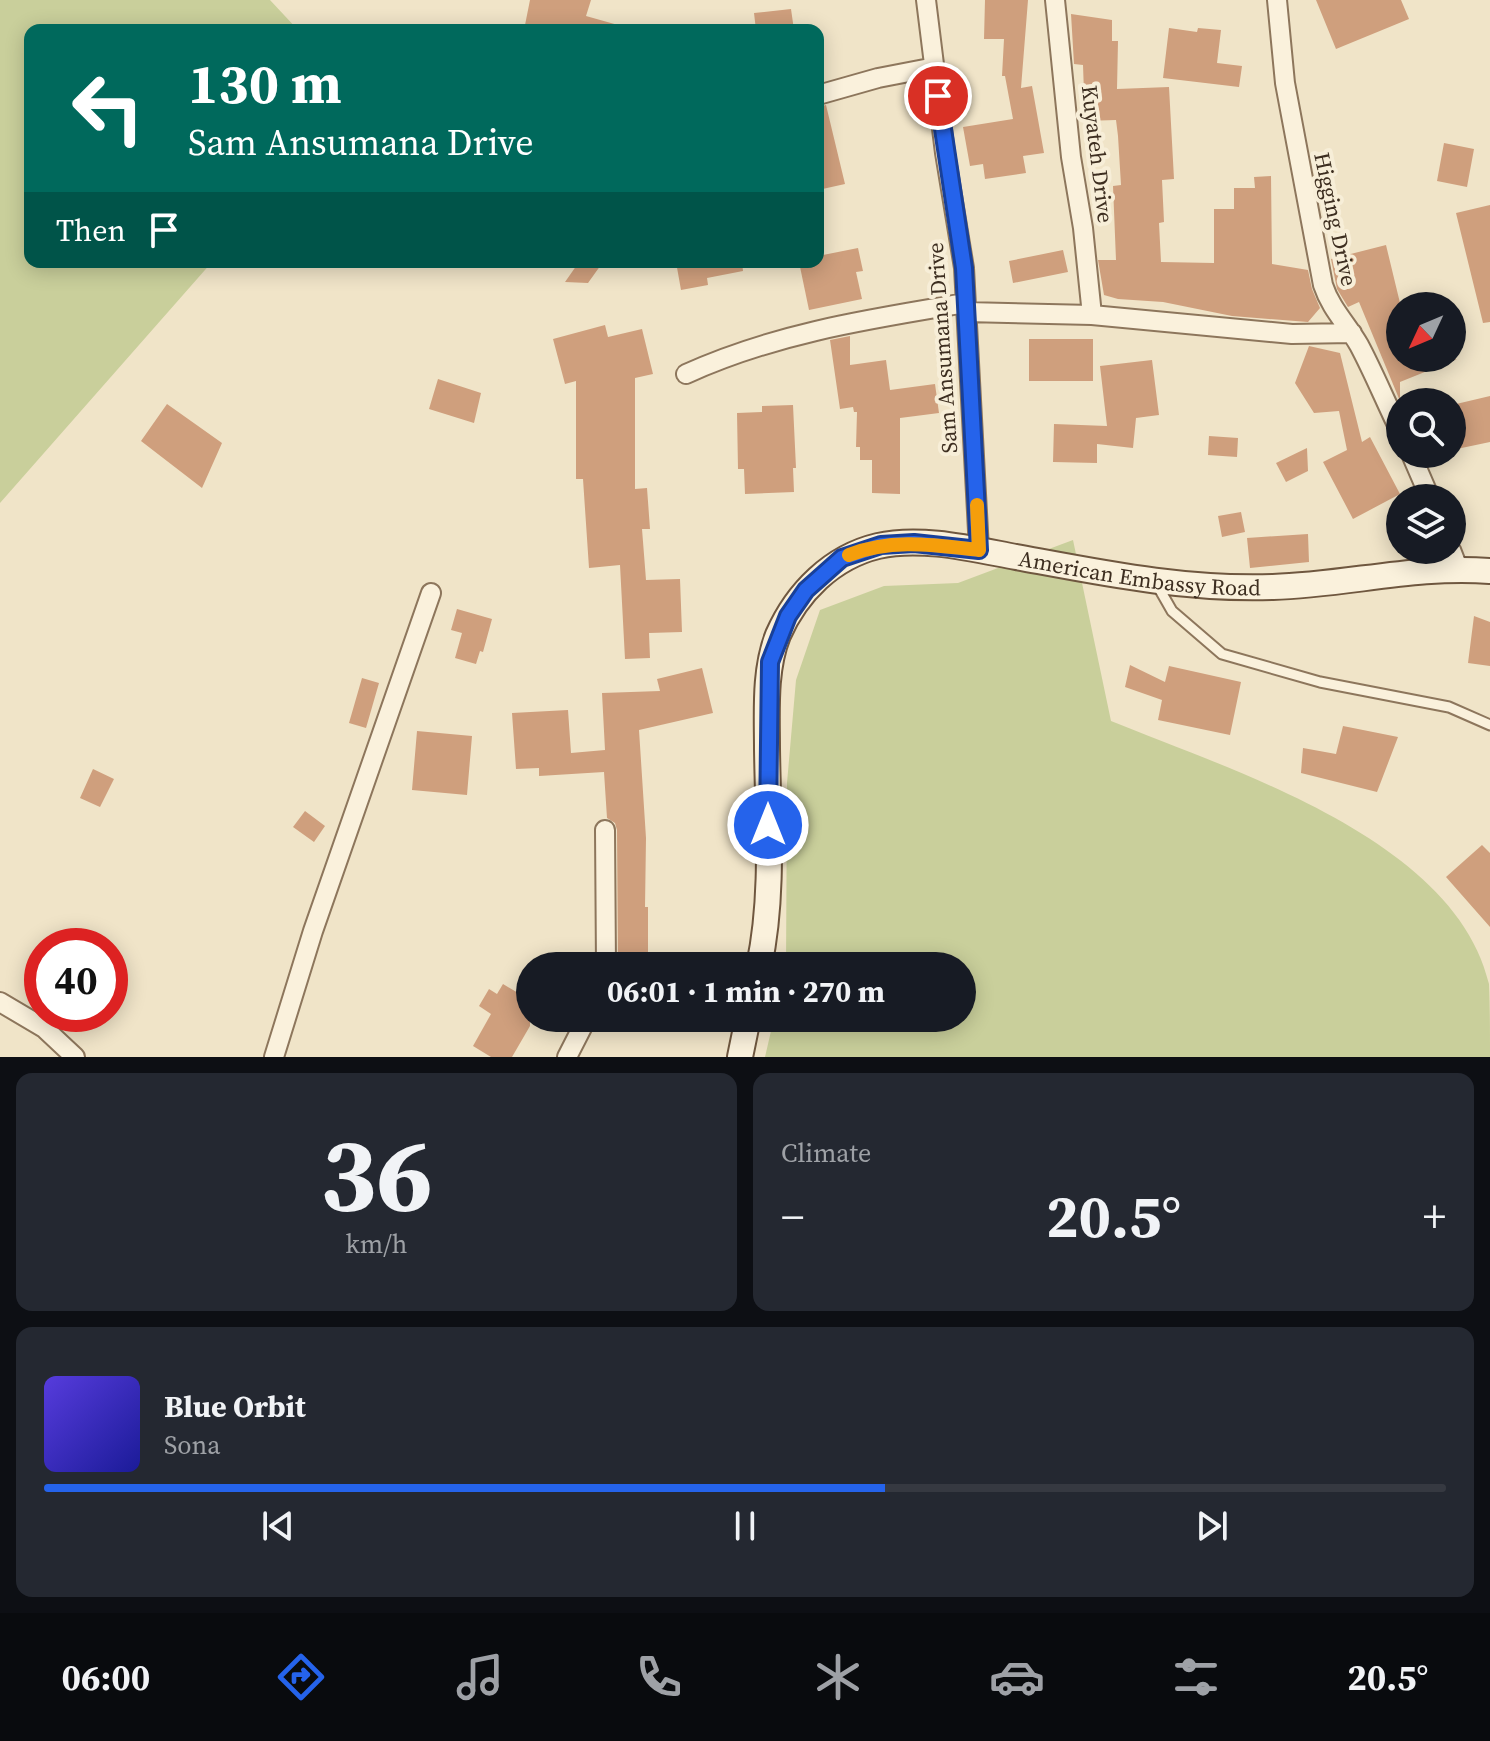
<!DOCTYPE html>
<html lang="en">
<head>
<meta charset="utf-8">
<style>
	:root { --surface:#171b24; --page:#242831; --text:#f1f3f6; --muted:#9ea1a6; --line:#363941; --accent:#2563eb }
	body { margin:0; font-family:"Source Serif 4",serif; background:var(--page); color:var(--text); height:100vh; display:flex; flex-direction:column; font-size:30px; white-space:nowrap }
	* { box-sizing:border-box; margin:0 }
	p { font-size:26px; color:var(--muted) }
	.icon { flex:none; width:44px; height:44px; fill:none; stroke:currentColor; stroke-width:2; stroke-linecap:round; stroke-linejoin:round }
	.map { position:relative; height:1057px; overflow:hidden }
	.panel { display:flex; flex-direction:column; gap:16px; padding:16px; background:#0d0f14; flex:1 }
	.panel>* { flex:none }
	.guide { position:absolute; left:24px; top:24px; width:800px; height:244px; border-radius:16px; box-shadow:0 4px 20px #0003; background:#00695c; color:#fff; overflow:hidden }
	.needle { width:52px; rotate:226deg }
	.controls { position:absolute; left:1386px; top:292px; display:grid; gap:16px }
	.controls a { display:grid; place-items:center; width:80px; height:80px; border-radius:50%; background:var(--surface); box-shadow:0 4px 20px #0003; font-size:40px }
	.speed { position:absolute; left:24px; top:928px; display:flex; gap:16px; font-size:40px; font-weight:700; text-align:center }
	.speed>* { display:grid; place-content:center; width:104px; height:104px; border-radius:50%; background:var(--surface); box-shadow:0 4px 20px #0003; line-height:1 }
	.speed .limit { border:12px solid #d22; background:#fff; color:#111 }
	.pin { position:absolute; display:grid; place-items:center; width:68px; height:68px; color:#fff; margin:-34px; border:4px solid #fff; border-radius:50%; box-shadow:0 2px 8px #0007 }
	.me { position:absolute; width:88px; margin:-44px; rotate:0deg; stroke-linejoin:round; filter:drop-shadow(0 0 6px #0008) }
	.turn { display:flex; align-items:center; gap:28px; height:168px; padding:0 32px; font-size:36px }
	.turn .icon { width:104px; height:104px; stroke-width:2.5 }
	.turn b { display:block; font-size:56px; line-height:68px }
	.then { display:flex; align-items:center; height:76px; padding:0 32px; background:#0003; gap:16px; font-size:30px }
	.big { font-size:60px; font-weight:700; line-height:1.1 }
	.panel .widget { flex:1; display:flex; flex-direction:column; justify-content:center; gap:12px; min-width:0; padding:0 28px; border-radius:16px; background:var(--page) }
	.panel .dial { align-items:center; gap:0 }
	.dial b { font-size:104px; line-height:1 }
	.song { display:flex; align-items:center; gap:24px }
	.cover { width:96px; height:96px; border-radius:12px; background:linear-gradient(135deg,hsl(250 70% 55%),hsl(240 70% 35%)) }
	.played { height:8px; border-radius:4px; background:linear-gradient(90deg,var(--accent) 60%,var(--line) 60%) }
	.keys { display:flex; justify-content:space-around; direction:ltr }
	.heat { display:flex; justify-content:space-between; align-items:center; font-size:44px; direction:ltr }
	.panel .tiles { flex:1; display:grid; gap:16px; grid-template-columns:1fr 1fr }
	.widget:last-child { grid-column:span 2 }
	.trip { position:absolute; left:516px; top:952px; width:460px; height:80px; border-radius:40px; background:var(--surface); box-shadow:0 4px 20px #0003; font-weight:700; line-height:80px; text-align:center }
	.menu { display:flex; height:128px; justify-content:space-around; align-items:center; background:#090b0e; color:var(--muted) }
	.menu .icon { width:56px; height:56px }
	.menu .current { color:var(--accent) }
	.menu b { font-size:36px; color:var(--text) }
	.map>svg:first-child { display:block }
	.green { fill:#c9cf9b }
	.building { fill:#cf9f7d }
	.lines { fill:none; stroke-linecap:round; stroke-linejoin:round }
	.lane-casing { stroke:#8d765c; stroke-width:13 }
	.street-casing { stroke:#8d765c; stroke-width:22 }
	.secondary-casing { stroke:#6f573f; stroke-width:28 }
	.lane { stroke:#faf1dc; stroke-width:9 }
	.street { stroke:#faf1dc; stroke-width:18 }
	.secondary { stroke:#faf1dc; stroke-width:24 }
	.route-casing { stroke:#184099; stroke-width:20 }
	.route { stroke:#2563eb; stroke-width:14 }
	.slow { stroke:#f59e0b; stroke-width:14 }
	.labels { text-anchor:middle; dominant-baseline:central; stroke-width:8; stroke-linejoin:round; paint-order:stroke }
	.street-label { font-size:22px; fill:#3d2e20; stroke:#f7eed8 }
</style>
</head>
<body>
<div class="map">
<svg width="1490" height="1057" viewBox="0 0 1490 1057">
	<rect width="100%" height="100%" fill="#f0e4c8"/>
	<path class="green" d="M0,0H270L298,30H30V262H212L0,503Z
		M1073,540L1111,721C1233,771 1455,839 1489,984C1490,1006 1490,1034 1490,1057H765L774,1018H962V966H786L787,783L796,680L820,610L884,586L958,583Z"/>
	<path class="building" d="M530,0H591L586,16L618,25L617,30H524Z
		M985,0H1028L1021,88L1032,86L1044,153L1023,156L1026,173L985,179L983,164L970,166L963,127L1013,119L1005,76H1002L1004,39H984Z
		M1316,0H1401L1409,19L1336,49Z
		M791,9L794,30H756L754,13Z
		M1071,14L1112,20V41H1118L1117,89L1169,87L1174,179L1162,180L1164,222L1159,223L1161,262L1214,263V209H1234V188H1255L1254,177L1271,176L1272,264L1308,270L1312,289L1320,308L1308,322L1232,316L1163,302L1118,299L1104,295L1098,260H1116L1113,186L1121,185L1118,136L1116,120L1085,121L1083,65L1074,64Z
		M1169,28L1197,32L1198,28L1221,30L1217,63L1242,66L1239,87L1163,78Z
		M826,105L845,184L818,190V107Z
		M1444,143L1474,149L1467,187L1437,181Z
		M1490,205V322L1483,323L1456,213Z
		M1386,245L1400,303V358L1457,359L1400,382V401L1359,302L1348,307L1337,289L1331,259Z
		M858,248L863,271L856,272L862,299L809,310L799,262H818V256Z
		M1063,250L1068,272L1013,283L1009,261Z
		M579,262H603L588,283L565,282Z
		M676,262H742L743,271L707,278L708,285L681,290Z
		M605,325L608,337L642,329L653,374L635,378V489L647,488L650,529H642L646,580L680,579L682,632L649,633L650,658L625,659L620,565L589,568L583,479H576V381L565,384L553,339Z
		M850,336V365L886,360L890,390L935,384L939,413L900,418V494L872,493V460H860V447H856L857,412H854L853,407L840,409L830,340Z
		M1029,339H1093V381H1029Z
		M1309,346L1340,353L1362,442L1370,437L1400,494L1353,519L1323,462L1347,450L1339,411L1314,413L1295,383Z
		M1152,360L1159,415L1136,418L1133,448L1097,444V463L1053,462L1054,424L1107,426L1100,366Z
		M438,379L481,393L474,423L429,409Z
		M1490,396V442L1452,450V405Z
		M167,404L222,443L202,488L141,441Z
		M793,405L796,468H793L794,492L745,494L744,469H738L737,413L762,412V406Z
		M1209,436L1238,438L1237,457L1208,455Z
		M1307,448L1308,471L1286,482L1276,463Z
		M1241,512L1245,532L1222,537L1218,516Z
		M1308,534L1309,562L1250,568L1247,538Z
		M457,609L492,619L483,652L480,651L476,664L455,658L462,633L451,630Z
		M1474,616L1490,622V666L1468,663Z
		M1130,665L1165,682L1169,666L1241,682L1230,735L1158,720L1162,700L1125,687Z
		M702,668L713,713L639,730L646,838L645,907H648V966H618L617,830L615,823L607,818L604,772L539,776V768L516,769L512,713L568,710L571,753L605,750L602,693L660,691L657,679Z
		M362,678L379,683L366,728L349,723Z
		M1343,726L1398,737L1377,792L1301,773L1303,748L1336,754Z
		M417,731L472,736L467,795L412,790Z
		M93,769L114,779L100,807L80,798Z
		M305,811L325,826L314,842L293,827Z
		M1482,845L1490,853V927L1446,877Z
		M503,984L530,1000V1026L512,1057H491L473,1046L491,1014L479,1006L489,989L497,994Z"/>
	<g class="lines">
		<g class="lane-casing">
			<path id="lane" d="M1156,583L1172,611L1222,654L1320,682L1449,707L1490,725"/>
		</g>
		<g class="street-casing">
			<path id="street" d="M926,0L945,153L964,268L979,550
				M1055,0L1071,157L1083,228L1092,315
				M1277,0L1285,83L1323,285C1331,309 1347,324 1359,345C1374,373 1386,403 1400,431
				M818,95L878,78L935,67
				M966,312L1092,315L1292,334L1352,333
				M686,374C776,333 870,319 966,303
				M1411,454L1430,498
				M1451,550L1458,568
				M605,830L606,966
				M0,1002L44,1028L75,1057
				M274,1057L313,931L431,593
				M567,1057L587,1018"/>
		</g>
		<g class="secondary-casing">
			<g id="secondary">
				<path id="s1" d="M759,966C774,896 768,820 767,749C767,712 764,670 778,635C797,592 832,557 878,546C921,536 973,549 1016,557C1103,573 1184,590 1273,587C1346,585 1417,565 1490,571"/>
				<path d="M740,1057L748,1018"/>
			</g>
		</g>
		<use href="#lane" class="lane"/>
		<use href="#street" class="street"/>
		<use href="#secondary" class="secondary"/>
	</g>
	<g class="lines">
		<g class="route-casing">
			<path id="route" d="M768,825L770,662L788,616L806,590L842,558L881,545L914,543L979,550L964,268L938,96"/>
		</g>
		<use href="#route" class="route"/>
		<path class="slow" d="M849,555C892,538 934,545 979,550L977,505"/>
	</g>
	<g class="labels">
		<g class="street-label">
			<text transform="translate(1098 154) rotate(83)">Kuyateh Drive</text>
			<text transform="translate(1336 219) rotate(78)">Higging Drive</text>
			<text transform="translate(942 348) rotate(-94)">Sam Ansumana Drive</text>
			<text stroke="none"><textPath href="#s1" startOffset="736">American Embassy Road</textPath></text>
		</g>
	</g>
</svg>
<div class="controls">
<a><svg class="needle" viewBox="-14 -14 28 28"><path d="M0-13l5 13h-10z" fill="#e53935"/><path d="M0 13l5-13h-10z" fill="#9ea1a6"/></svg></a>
<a><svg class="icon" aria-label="search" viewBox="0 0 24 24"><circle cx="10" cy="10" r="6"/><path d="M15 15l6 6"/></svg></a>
<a><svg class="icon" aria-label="layers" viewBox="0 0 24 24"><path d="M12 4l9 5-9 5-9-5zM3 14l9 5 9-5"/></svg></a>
</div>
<div class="speed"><div class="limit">40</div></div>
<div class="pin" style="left:938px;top:96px;background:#d93025"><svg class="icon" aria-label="arrive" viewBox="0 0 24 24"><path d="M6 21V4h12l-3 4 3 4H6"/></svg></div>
<svg class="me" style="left:768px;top:825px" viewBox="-20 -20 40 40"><circle r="17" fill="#2563eb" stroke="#fff" stroke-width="3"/><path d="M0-11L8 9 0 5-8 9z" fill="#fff"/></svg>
<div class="trip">06:01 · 1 min · 270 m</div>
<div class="guide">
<div class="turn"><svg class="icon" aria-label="left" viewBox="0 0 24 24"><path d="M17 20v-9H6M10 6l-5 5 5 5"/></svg><div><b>130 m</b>Sam Ansumana Drive</div></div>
<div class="then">Then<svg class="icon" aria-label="arrive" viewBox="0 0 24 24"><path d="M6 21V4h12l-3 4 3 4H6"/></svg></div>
</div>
</div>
<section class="panel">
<div class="tiles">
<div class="widget dial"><b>36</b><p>km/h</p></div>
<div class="widget"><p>Climate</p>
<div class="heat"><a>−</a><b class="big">20.5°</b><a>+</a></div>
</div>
<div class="widget">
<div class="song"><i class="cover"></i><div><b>Blue Orbit</b><p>Sona</p></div></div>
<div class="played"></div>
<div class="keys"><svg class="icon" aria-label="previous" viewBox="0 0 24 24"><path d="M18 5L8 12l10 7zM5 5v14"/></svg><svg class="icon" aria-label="pause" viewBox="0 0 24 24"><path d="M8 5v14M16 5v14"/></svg><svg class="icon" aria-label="next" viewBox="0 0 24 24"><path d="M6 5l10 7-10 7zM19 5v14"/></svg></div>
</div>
</div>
</section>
<nav class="menu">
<b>06:00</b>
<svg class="icon current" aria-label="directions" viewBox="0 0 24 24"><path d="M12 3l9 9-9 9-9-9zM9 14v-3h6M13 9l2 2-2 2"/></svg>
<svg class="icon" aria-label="music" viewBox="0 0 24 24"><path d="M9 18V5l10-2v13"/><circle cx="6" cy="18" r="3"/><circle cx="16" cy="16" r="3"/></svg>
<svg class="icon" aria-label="phone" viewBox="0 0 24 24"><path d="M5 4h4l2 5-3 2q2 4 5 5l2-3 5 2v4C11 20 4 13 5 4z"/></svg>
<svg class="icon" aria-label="climate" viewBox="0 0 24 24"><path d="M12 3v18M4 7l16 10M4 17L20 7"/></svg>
<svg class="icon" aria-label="car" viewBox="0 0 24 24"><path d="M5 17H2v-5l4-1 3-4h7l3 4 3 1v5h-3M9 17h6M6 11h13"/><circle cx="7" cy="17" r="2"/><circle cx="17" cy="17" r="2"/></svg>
<svg class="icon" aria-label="filters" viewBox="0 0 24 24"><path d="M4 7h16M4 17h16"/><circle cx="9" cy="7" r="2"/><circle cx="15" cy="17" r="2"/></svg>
<b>20.5°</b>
</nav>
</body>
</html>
